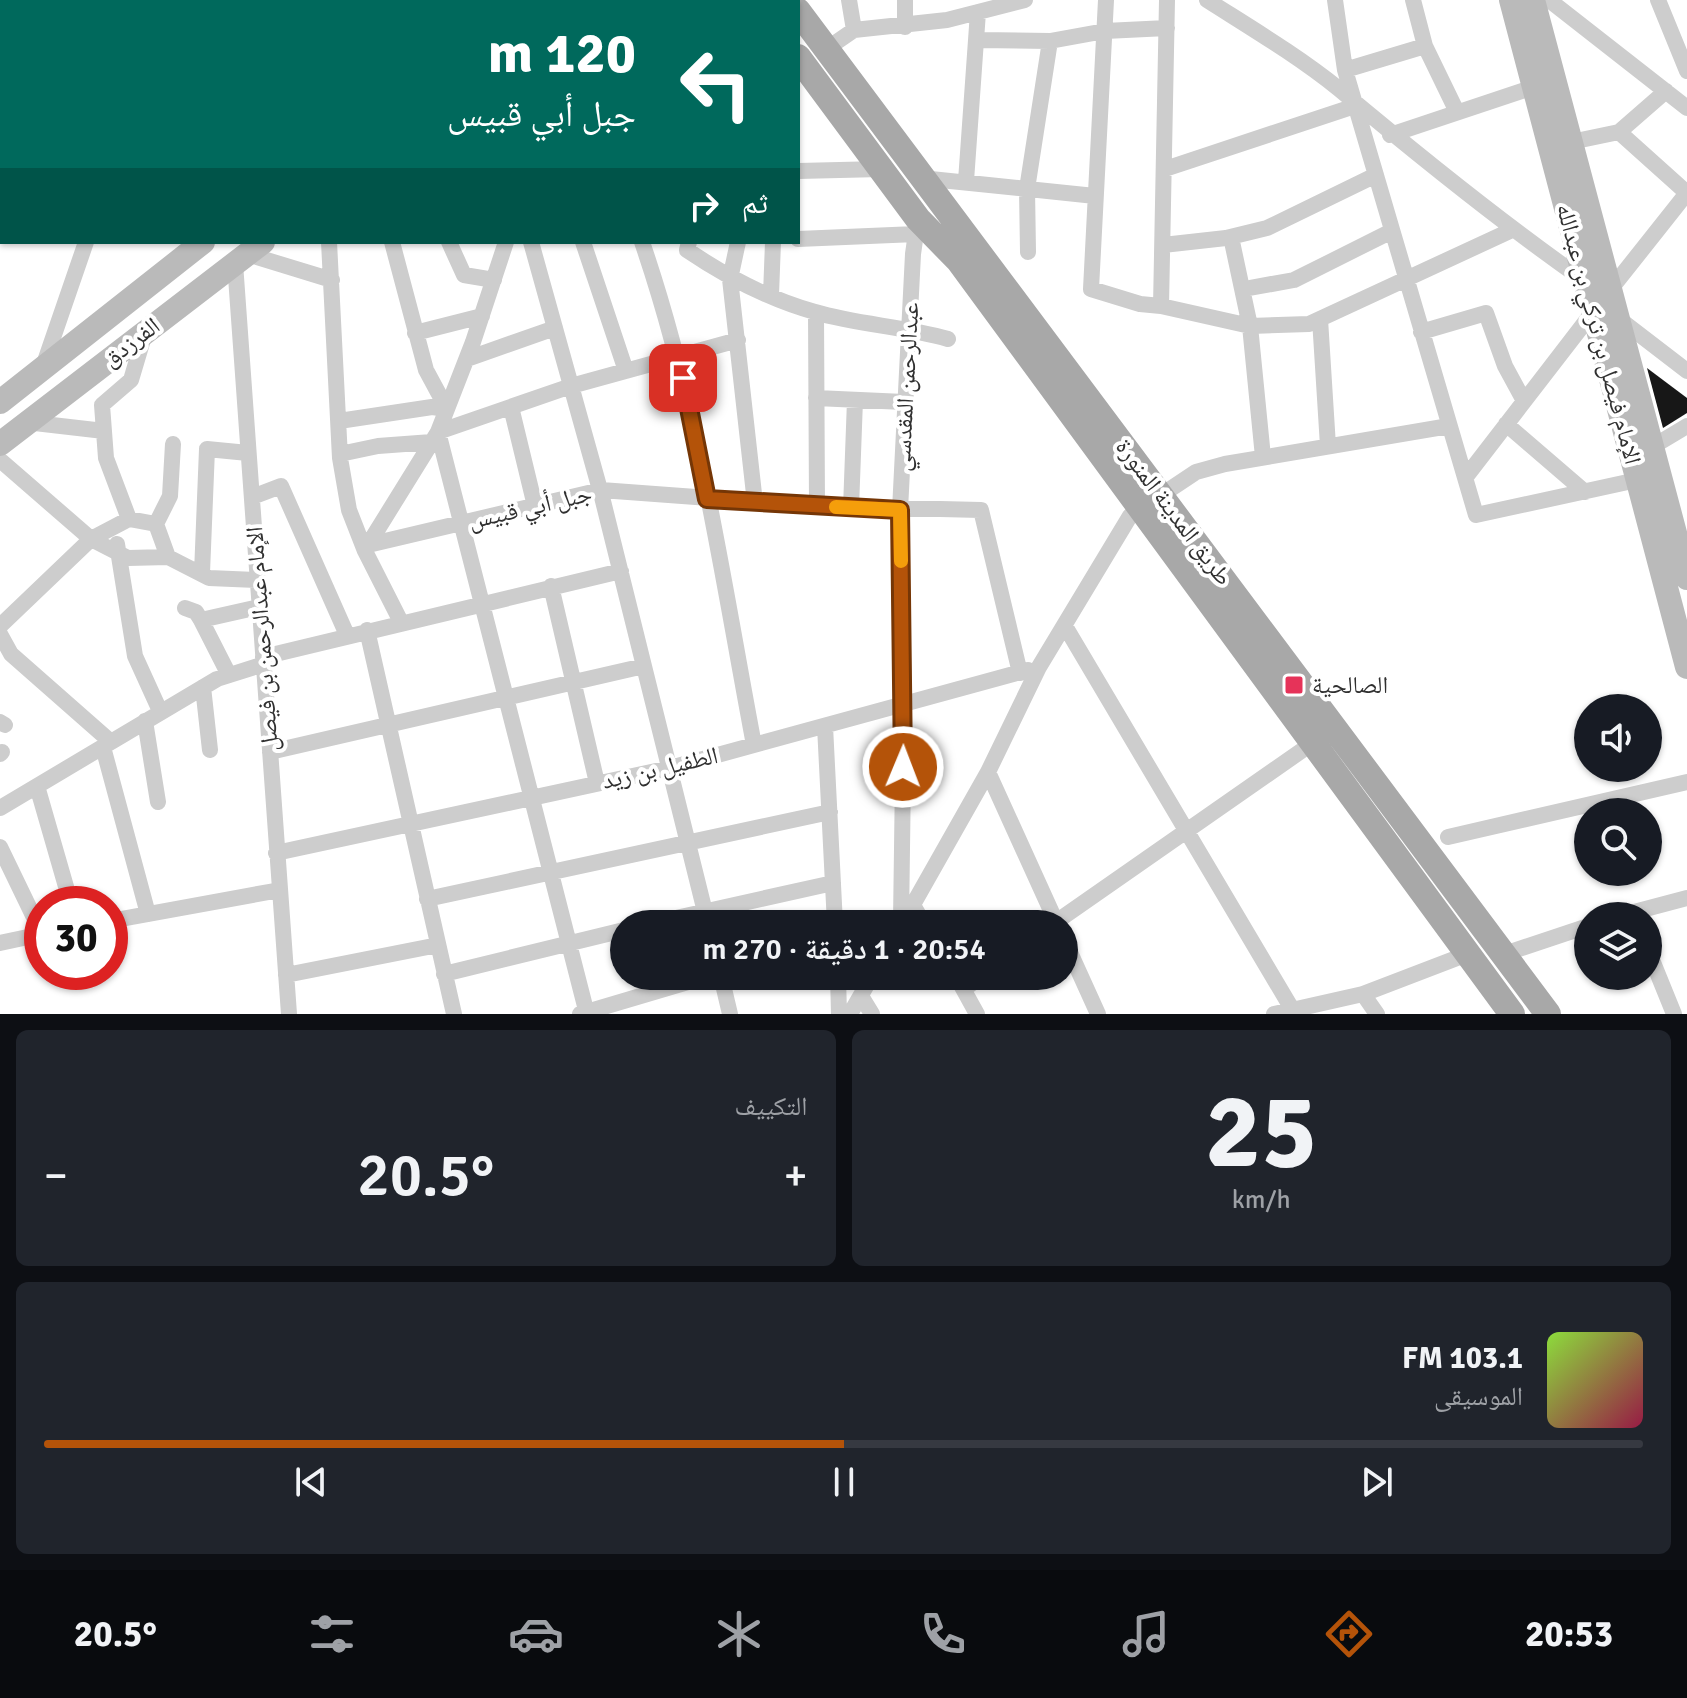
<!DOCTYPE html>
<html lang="ar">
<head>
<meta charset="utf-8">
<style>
	:root { --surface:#171b24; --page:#20242c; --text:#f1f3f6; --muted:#9ea1a6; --line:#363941; --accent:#b45309 }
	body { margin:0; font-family:Signika,"Noto Naskh Arabic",sans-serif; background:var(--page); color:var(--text); direction:rtl; height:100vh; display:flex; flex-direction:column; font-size:30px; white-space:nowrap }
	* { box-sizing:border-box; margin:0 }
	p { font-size:26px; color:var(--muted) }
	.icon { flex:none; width:44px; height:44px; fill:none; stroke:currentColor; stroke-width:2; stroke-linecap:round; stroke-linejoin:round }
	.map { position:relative; height:1014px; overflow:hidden; direction:ltr }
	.side { display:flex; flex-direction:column; gap:16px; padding:16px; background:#0d0f14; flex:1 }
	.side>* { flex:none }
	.guide { position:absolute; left:0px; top:0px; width:800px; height:244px; box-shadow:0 2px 6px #0004; direction:rtl; background:#00695c; color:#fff; overflow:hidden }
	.buttons { position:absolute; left:1574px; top:694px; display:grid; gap:16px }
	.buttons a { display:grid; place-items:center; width:88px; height:88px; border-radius:50%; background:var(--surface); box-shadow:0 2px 6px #0004; font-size:40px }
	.speed { position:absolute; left:24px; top:886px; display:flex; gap:16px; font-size:40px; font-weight:700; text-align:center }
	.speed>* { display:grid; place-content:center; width:104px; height:104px; border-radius:50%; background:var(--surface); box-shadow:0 2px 6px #0004; line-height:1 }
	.speed .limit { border:12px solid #d22; background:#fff; color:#111 }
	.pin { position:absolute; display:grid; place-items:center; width:68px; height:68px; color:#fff; margin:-34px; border-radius:16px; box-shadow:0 4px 12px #0006 }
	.me { position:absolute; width:88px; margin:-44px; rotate:1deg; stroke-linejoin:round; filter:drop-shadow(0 0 6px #0008) }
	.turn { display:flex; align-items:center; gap:28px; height:168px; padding:0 32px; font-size:36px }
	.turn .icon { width:104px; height:104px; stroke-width:2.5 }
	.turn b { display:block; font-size:56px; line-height:68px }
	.then { display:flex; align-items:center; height:76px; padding:0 32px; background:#0003; gap:16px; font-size:30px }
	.big { font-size:60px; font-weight:600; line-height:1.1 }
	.side .widget { flex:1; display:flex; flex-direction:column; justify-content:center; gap:12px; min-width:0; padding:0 28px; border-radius:12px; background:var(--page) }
	.side .dial { align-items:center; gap:0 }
	.dial b { font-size:104px; line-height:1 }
	.song { display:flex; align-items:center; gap:24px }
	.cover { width:96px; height:96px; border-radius:12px; background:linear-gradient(135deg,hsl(90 70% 55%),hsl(340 70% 35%)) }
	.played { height:8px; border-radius:4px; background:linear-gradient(90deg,var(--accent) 50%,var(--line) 50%) }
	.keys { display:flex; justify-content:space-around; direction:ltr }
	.heat { display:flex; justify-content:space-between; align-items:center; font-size:44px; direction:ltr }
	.side .tiles { flex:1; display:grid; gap:16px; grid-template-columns:1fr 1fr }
	.widget:last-child { grid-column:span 2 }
	.trip { position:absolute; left:610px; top:910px; width:468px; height:80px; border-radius:40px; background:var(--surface); box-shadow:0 2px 6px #0004; font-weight:600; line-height:80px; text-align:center; direction:rtl }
	.tab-bar { display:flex; height:128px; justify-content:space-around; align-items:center; background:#090b0e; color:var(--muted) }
	.tab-bar .icon { width:56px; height:56px }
	.tab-bar .active { color:var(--accent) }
	.tab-bar b { font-size:36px; color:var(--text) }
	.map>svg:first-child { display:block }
	.building { fill:#171717 }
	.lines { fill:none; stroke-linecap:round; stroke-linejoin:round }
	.minor { stroke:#cdcdcd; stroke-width:16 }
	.secondary { stroke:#bababa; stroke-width:24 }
	.primary { stroke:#a8a8a8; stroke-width:26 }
	.route-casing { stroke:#753606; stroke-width:20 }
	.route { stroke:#b45309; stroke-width:14 }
	.slow { stroke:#f59e0b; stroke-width:14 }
	.poi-dot { fill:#e63359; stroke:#fff; stroke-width:3 }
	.labels { text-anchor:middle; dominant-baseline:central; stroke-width:8; stroke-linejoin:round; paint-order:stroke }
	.street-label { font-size:24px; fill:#303030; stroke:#fff }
	.poi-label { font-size:24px; fill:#303030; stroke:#fff; text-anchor:start }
</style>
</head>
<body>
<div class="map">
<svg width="1687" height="1014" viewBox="0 0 1687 1014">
	<rect width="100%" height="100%" fill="#fff"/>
	<path class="building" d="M1647,368L1687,398V413L1663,428Z"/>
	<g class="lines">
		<path class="minor" d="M219,0V2
			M297,0V2
			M354,0L355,2
			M437,0V2
			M648,0L652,2
			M849,0L854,30
			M905,0V27
			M1106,0L1091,289L1140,304L1161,306L1167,0
			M1207,0C1251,28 1298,56 1339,89C1419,156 1499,221 1585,281
			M1335,0L1345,70L1476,515L1637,480
			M1413,0L1425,46L1457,112
			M1549,0L1687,108
			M1658,0L1687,71
			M166,2L167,0
			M628,2V0
			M701,2V0
			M978,40L1050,41L1105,31L1167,28
			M825,50L854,30L947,20L1025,0
			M1345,70L1425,46
			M1390,135L1534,87
			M1571,142L1619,132L1666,91
			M1165,169L1355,106
			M798,171L881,169
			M921,178L1095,196
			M966,181L978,12
			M1231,237L1250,326L1263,457
			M798,239L916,234
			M329,242L340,458L349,510L365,551L401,622
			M392,242L426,370L447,409
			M449,242L464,275L494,280
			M531,242L602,497L708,924
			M583,242L626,371
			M642,242C698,405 722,576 754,745
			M689,242L687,250C727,277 768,299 815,312C858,325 904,326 948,339
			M738,242L730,279L755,503
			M1163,245L1226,238L1267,228L1376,175
			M1028,252L1027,189L1050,41
			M247,254L332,280
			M235,263L289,1014
			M1244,289L1294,280L1392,231
			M1610,290L1687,193L1619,132
			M771,295L773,242
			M1161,306L1250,326L1309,324L1512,230
			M816,313L817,506
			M1618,318L1687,371
			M1320,319L1328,446
			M1421,332L1486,313L1505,366L1524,401
			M415,333L482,316
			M467,359L555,328
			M44,364L86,242
			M816,398L904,402
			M511,407L535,506
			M339,421L432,407L447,409
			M26,422L104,431
			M1506,424L1585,492
			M1652,447L1687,426
			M340,454L378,446L432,442
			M0,460L91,539L128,558L168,557L209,578L258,580
			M1465,478L1593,312
			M252,497L281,486L347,635
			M851,508L855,400
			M129,519L106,458L102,405L131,380L145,333
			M117,544L135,656L160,711
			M368,545L601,490L817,506L981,510L1020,673
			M368,545L438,432L473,342L506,242
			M168,557L156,524L170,496L173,444
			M202,573L207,449L248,453
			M551,586L597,783
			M185,608L196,612L201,620
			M0,626L91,539L129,519L156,524
			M1065,626L1295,1014
			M367,630L454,1014
			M0,634L11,654L111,742
			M263,657L621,571
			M229,675L201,620L259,607
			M203,687L210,750
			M145,721L158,802
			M0,722L5,725
			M825,726L835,924
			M103,747L148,914
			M270,752L644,666
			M0,754L2,752
			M988,772L1057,924
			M37,786L71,904
			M0,808L217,679L264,664
			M1448,837L1687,782
			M0,847L42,934L0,943
			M276,853L670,768L1028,670
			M427,899L830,812
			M913,905L924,924
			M1619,916L1687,898
			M110,921L280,890
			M901,921L904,704L900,510L913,254L918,219
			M649,924L833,883
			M902,924L988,772L1039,667L1130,516L1196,472L1225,464L1449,426
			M1053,924L1314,742
			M1064,939L1098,1014
			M1648,950L1674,1014
			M1504,954L1588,926
			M444,974L624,930
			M286,975L438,945
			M721,976L730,1014
			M838,976L839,1014
			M956,976L977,1014
			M964,989L982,976
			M1363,994L1377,1014
			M861,996L872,1014
			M580,1014L708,976
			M587,1014L438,432L571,386L738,340
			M850,1014L872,976
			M1274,1014L1363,994L1470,953"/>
		<path class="secondary" d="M1511,0L1687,667
			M1533,0L1687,578
			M519,2L522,0
			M572,2L575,0
			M0,402L203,242
			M0,444L263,242"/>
		<path class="primary" d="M756,0L757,2
			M798,11L1548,1014
			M798,57L918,219L959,261L1512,1014"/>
	</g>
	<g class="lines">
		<g class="route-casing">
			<path id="route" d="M683,378L707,499L900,510L903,767"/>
		</g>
		<use href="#route" class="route"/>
		<path class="slow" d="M836,507L900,510L901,561"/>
	</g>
	<rect class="poi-dot" x="1284" y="675" width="20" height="20" rx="4"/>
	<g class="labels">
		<g class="street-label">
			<text transform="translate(1599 334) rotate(75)">الإمام فيصل بن تركي بن عبدالله</text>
			<text transform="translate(131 342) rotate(-37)">الفرزدق</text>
			<text transform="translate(906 387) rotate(-87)">عبدالرحمن المقدسي</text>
			<text transform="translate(530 507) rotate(-13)">جبل أبي قبيس</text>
			<text transform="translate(1174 512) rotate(53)">طريق المدينة المنورة</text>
			<text transform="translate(262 639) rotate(-94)">الإمام عبدالرحمن بن فيصل</text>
			<text transform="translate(660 768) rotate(-13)">الطفيل بن زيد</text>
		</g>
		<g class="poi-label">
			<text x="1312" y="685">الصالحية</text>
		</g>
	</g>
</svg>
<div class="buttons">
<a><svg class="icon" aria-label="sound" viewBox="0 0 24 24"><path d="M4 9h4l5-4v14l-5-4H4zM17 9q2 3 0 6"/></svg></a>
<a><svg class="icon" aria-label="search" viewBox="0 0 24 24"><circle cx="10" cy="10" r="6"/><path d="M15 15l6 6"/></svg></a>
<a><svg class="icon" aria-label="layers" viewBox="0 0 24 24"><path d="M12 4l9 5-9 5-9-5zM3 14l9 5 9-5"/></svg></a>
</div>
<div class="speed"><div class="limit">30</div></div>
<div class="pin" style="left:683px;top:378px;background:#d93025"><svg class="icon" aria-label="arrive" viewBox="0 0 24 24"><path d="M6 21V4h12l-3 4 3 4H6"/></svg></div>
<svg class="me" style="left:903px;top:767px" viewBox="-20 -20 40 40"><circle r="17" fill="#b45309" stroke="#fff" stroke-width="3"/><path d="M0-11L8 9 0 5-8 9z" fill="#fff"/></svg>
<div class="trip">20:54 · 1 دقيقة · 270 m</div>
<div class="guide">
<div class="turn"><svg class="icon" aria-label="left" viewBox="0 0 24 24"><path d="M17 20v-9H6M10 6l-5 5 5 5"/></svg><div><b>120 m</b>جبل أبي قبيس</div></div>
<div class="then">ثم<svg class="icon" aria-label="right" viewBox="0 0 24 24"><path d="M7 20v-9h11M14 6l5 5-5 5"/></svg></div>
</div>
</div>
<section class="side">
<div class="tiles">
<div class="widget dial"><b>25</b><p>km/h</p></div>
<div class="widget"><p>التكييف</p>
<div class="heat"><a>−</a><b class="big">20.5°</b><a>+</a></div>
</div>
<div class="widget">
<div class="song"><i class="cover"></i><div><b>103.1 FM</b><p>الموسيقى</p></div></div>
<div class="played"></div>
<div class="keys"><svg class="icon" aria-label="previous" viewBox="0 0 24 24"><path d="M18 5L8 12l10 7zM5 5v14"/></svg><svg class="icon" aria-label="pause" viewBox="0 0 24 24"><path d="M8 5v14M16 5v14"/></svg><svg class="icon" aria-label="next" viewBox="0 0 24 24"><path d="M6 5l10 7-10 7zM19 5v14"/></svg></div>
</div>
</div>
</section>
<nav class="tab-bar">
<b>20:53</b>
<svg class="icon active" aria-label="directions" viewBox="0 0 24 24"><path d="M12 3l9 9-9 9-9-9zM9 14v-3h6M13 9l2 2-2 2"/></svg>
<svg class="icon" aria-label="music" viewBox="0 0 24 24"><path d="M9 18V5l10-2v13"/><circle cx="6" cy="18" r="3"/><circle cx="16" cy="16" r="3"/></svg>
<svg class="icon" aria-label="phone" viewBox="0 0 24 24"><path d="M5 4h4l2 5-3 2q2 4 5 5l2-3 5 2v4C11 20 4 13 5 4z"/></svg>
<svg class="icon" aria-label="climate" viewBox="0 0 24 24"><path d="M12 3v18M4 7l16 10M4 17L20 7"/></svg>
<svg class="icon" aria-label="car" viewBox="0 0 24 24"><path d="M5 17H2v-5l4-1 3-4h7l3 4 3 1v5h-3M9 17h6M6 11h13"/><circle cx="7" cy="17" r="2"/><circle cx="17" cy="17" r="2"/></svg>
<svg class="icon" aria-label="filters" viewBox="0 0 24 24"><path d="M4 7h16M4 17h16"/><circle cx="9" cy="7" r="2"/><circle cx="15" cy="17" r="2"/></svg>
<b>20.5°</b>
</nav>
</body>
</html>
